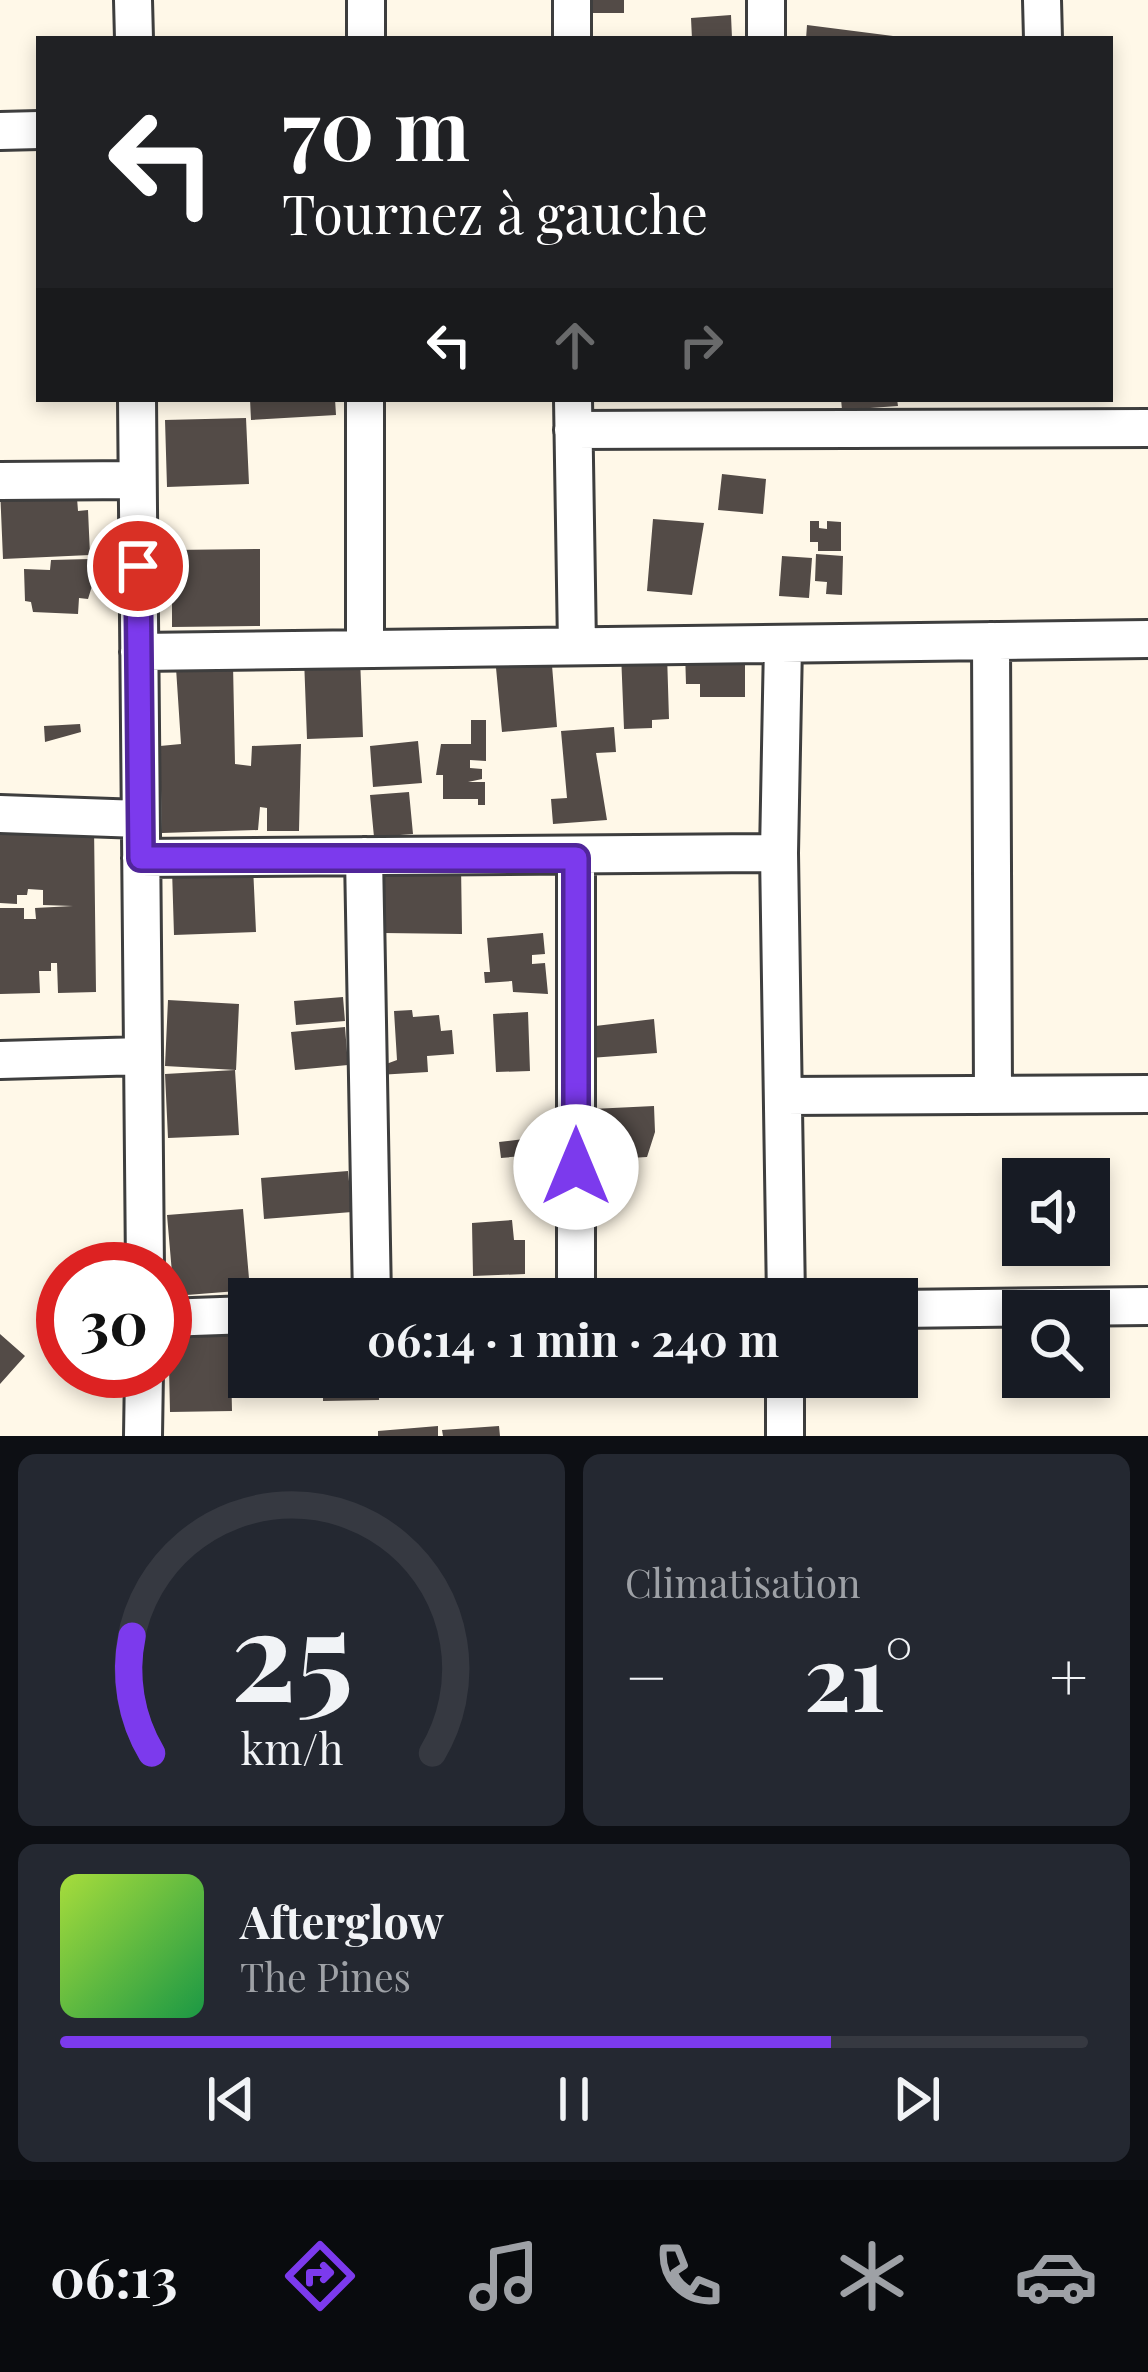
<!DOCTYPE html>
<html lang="fr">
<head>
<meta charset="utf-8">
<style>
	:root { --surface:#171b24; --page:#242831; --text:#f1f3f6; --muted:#9ea1a6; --line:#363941; --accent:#7c3aed }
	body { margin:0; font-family:"Playfair Display",serif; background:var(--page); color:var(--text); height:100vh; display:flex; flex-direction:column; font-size:45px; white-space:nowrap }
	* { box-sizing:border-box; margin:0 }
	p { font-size:39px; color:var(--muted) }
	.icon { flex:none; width:66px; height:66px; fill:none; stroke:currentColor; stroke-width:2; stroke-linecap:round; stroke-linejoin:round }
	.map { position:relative; height:1436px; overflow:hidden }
	.details { display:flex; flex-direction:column; gap:18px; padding:18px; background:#0d0f14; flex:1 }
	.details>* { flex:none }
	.hud { position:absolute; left:36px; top:36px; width:1077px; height:366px; border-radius:0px; box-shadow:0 6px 18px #0003; background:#202124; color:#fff; overflow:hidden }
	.controls { position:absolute; left:1002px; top:1158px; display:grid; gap:24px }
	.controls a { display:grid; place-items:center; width:108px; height:108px; border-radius:0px; background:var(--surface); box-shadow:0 6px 18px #0003; font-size:60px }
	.speed { position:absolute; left:36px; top:1242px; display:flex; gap:24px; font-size:60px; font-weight:700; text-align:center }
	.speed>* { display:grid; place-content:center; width:156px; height:156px; border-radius:50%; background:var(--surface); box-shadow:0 6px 18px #0003; line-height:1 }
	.speed .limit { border:18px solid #d22; background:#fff; color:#111 }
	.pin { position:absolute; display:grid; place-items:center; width:102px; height:102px; color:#fff; margin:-51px; border:6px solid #fff; border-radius:50%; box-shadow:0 3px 12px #0007 }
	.me { position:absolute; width:132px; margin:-66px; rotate:0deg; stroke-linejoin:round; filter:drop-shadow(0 0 9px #0008) }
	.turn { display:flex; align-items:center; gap:42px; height:252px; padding:0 48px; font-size:54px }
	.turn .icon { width:156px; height:156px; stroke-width:2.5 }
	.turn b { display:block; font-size:84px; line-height:102px }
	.lanes { display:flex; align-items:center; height:114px; padding:0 48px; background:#0003; justify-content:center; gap:60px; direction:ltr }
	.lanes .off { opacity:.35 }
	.big { font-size:90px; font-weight:700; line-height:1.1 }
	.details .tile { flex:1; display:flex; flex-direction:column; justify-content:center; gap:18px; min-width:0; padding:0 42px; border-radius:18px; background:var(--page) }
	.details .dial { align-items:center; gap:0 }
	.dial svg { height:312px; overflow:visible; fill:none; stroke:var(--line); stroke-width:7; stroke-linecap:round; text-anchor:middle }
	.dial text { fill:var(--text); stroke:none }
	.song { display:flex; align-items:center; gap:36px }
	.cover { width:144px; height:144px; border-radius:18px; background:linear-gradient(135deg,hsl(80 70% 55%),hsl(140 70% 35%)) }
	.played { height:12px; border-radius:6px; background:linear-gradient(90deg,var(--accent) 75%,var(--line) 75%) }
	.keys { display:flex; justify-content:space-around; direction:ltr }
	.heat { display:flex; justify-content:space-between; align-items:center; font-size:66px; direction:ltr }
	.details .tiles { flex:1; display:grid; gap:18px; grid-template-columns:1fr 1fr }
	.tile:last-child { grid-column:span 2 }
	.trip { position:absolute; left:228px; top:1278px; width:690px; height:120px; border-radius:0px; background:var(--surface); box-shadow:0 6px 18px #0003; font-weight:700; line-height:120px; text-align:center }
	.tabs { display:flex; height:192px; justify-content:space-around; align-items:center; background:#090b0e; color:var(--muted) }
	.tabs .icon { width:84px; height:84px }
	.tabs .selected { color:var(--accent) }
	.tabs b { font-size:54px; color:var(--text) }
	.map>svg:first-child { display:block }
	.building { fill:#534b47 }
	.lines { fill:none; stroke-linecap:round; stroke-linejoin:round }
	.minor-casing { stroke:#3e3e3e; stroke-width:42 }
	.minor { stroke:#fff; stroke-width:36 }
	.route-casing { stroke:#51269a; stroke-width:30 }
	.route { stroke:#7c3aed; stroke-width:21 }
</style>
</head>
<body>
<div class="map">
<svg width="1148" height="1436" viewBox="0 0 1148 1436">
	<rect width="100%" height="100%" fill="#fff8e8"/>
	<path class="building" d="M587,0H624V13H587Z
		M731,15L732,38L692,39L691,18Z
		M807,25L893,36L892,39H806Z
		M250,399H335L336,415L251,420Z
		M841,399H897L898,406L842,410Z
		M246,418L249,484L167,487L165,420Z
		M722,474L766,479L763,514L718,510Z
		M76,485L78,511L88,510L90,555L3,559L0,488Z
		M653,519L704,523L692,595L647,591Z
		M810,521H819V528L827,529V521L841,522V551H818V542H810Z
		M260,549V626L172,627V550Z
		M816,554L843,556L842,595L826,594L827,582L815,581Z
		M782,556L812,558L809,598L779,596Z
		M90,559L92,586L88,599L79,598L78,614L33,612L31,602L25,601L24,569L50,570L51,560Z
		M685,651H753V664L745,665V697H700V684H686Z
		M551,653L557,727L502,732L495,657Z
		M621,653L667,654L669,719L652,720V728L624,729Z
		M360,657L363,737L307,739L304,658Z
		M233,664L235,764L251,766L252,746L301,744L299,831H267V808L260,807L258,830L162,833L160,746L181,744L176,668Z
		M471,720H486V761L470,760V768L482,769V779L468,782H485V805H478V799H443V775H436L441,744H471Z
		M80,724L81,732L45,742L44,726Z
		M614,727L616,752L596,753L607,820L553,824L551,799L567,798L561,731Z
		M418,741L422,783L373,787L370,746Z
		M409,792L413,834L374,837L370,795Z
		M0,822L94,826L96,992L58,993L57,963H51V971H39L40,993L0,994V908H24V919H36L35,908L73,906L43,905V890L28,889L27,895H17V904L0,903Z
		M461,865L462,934L384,933L379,866Z
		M253,866L256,932L174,935L172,869Z
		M543,933L545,954L532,955V964L545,963L548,994L513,992L512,981L485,983L484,972H490L487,938Z
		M343,997L345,1021L296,1025L294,1001Z
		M168,1000L239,1004L236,1070L165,1066Z
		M412,1010L413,1017L439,1015L441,1031L452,1030L454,1054L427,1056L428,1072L378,1075V1067L397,1060L394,1011Z
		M528,1012L530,1071L496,1072L493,1014Z
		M654,1019L657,1053L590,1058L587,1027Z
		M345,1027L348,1065L295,1070L291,1032Z
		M235,1070L239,1135L168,1138L165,1074Z
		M654,1106L655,1132L647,1157L594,1160L592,1109Z
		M532,1138L533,1155L501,1158L499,1142Z
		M348,1171L352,1212L264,1219L261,1178Z
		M243,1209L250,1290L174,1296L167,1215Z
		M512,1220L514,1240H525V1274L473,1276L472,1223Z
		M230,1321L232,1411L170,1412L168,1323Z
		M0,1334L25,1356L0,1384Z
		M323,1377H365V1389H379V1400L323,1401Z
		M460,1377H496L497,1397L462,1398Z
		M438,1426V1436H378V1431Z
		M499,1426L500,1436H443L442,1430Z"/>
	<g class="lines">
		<g class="minor-casing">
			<path id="minor" d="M133,0L134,39
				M572,0V39
				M766,0V39
				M1042,0L1043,39
				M366,39V0
				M0,131L39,130
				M137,399L145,1269
				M573,399L577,646
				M573,430L1148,428
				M0,481L137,480
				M991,641L993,1092
				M783,644L779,853L786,1299
				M365,649V399
				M139,652L1148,639
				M0,814L140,819
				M364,856L372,1299
				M141,858L779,853
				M0,1060L143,1056
				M784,1096L1148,1094
				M576,1299V858
				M897,1309L1148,1306
				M165,1318L249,1315
				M143,1436L144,1371
				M785,1436V1377"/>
		</g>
		<use href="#minor" class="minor"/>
	</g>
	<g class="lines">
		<g class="route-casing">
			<path id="route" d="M138,566L141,858H576V1167"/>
		</g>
		<use href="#route" class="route"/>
	</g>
</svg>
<div class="controls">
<a><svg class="icon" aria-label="sound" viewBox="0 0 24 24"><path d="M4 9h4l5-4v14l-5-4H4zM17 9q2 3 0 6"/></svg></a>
<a><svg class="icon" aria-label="search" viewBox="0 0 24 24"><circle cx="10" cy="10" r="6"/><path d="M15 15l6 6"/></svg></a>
</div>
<div class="speed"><div class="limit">30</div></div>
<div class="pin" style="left:138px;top:566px;background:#d93025"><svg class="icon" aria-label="arrive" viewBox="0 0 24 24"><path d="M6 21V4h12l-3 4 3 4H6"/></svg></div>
<svg class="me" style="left:576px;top:1167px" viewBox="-20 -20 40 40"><circle r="19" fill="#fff"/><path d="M0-13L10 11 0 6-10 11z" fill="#7c3aed"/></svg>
<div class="trip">06:14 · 1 min · 240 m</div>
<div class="hud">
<div class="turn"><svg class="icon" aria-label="left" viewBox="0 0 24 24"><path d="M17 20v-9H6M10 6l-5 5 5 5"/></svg><div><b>70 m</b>Tournez à gauche</div></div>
<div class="lanes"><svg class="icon" aria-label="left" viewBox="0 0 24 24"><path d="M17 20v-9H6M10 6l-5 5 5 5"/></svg><svg class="icon off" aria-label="ahead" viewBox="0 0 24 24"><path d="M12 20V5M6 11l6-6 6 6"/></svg><svg class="icon off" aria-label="right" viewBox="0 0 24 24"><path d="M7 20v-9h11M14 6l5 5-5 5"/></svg></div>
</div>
</div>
<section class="details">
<div class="tiles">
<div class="tile dial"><svg viewBox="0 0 100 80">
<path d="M14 69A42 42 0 1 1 86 69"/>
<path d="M14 69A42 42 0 0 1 9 39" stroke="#7c3aed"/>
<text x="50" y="56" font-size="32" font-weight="700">25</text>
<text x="50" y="72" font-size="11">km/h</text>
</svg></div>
<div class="tile"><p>Climatisation</p>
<div class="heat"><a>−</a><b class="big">21°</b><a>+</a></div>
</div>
<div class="tile">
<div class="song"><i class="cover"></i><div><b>Afterglow</b><p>The Pines</p></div></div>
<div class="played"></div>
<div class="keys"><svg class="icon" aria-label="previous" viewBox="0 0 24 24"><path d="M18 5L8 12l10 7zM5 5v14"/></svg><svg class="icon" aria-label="pause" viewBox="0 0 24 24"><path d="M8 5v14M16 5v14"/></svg><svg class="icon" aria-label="next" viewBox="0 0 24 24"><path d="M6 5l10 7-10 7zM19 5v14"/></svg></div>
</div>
</div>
</section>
<nav class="tabs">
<b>06:13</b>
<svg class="icon selected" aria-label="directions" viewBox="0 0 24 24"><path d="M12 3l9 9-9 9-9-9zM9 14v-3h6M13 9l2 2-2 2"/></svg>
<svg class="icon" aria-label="music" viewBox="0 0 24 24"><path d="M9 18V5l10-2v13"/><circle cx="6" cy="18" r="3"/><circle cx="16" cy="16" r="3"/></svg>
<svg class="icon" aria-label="phone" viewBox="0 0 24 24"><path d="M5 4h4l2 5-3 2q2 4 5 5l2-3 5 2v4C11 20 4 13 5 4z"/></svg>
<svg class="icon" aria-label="climate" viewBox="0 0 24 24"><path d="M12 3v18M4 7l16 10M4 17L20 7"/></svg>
<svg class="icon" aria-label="car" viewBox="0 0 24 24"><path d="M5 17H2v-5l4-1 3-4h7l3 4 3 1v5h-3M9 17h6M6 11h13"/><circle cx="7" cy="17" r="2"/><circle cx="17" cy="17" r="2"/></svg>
</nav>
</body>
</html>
